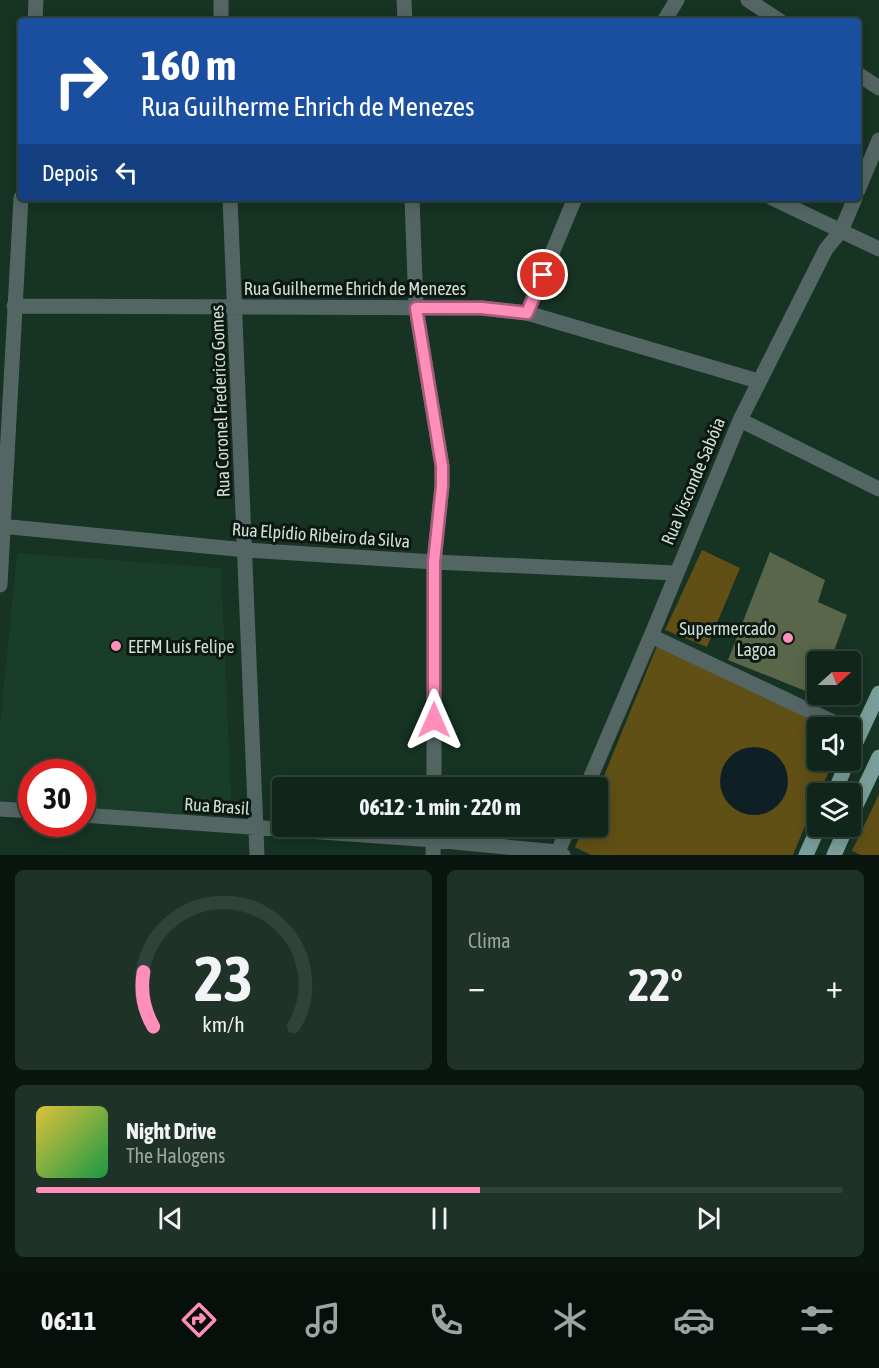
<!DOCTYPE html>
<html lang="pt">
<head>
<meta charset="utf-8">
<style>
	:root { --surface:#10261a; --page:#1e3227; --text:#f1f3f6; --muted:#9ca5a2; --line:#304339; --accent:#ff8eba }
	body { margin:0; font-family:"Asap Condensed",sans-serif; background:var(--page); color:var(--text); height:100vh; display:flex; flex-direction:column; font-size:22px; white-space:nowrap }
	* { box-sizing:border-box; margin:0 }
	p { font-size:20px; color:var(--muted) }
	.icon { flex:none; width:33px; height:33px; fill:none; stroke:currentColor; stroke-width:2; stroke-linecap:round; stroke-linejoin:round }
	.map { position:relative; height:855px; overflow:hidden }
	.panel { display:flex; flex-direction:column; gap:15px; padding:15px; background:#09150e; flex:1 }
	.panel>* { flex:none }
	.hud { position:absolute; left:18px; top:18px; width:843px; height:183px; border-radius:6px; box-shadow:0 3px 15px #0003,0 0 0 2px var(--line); background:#1a4fa0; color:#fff; overflow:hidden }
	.needle { width:39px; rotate:69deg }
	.controls { position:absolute; left:807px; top:651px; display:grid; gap:12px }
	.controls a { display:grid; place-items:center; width:54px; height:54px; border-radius:6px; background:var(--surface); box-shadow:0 3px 15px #0003,0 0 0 2px var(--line); font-size:30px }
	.speed { position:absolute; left:18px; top:759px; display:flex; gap:12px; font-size:30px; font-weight:700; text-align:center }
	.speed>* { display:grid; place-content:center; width:78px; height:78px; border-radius:50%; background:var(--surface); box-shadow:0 3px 15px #0003,0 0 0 2px var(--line); line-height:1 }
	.speed .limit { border:9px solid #d22; background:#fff; color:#111 }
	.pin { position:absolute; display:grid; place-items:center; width:51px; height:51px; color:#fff; margin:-26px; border:3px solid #fff; border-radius:50%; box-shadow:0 2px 6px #0007 }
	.me { position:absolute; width:66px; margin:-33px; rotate:0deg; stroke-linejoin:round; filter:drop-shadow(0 0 4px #0008) }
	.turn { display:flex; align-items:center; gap:21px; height:126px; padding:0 24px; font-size:27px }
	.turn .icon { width:78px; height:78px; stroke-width:2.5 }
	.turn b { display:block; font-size:42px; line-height:51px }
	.then { display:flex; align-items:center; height:57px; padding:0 24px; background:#0003; gap:12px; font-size:22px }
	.big { font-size:45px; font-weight:700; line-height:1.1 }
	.panel .card { flex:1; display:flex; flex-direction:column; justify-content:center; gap:9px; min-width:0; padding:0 21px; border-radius:9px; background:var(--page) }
	.panel .dial { align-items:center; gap:0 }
	.dial svg { height:156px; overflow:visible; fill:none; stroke:var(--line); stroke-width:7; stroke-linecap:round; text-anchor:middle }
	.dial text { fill:var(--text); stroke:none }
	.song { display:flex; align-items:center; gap:18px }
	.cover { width:72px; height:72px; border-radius:9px; background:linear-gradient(135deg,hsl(50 70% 55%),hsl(140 70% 35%)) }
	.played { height:6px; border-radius:3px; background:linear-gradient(90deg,var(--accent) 55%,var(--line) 55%) }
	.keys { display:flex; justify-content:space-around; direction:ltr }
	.heat { display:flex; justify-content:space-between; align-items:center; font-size:33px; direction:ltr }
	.panel .tiles { flex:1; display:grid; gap:15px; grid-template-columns:1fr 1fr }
	.card:last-child { grid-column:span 2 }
	.trip { position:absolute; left:272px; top:777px; width:336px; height:60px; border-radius:6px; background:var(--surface); box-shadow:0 3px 15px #0003,0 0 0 2px var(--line); font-weight:700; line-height:60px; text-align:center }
	.tabs { display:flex; height:96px; justify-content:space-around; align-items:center; background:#060f0a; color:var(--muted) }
	.tabs .icon { width:42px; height:42px }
	.tabs .active { color:var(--accent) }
	.tabs b { font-size:27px; color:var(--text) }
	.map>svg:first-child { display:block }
	.built { fill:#193d29 }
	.green { fill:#605016 }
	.water { fill:#0e2025 }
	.building { fill:#5a6649 }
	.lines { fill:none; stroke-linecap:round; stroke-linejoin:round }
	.minor { stroke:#546664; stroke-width:15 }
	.major { stroke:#7a9e9b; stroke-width:15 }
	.route-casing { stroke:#a65c79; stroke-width:15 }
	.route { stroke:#ff8eba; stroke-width:10 }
	.poi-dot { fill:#ff8eba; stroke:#0c1811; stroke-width:2 }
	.labels { text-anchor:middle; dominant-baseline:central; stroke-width:6; stroke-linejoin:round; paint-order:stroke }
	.street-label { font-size:18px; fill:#cfdfd4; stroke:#0c1811 }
	.poi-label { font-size:18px; fill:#cfdfd4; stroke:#0c1811; text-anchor:end }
</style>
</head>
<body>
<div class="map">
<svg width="879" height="855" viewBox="0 0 879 855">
	<rect width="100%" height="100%" fill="#163323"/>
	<path class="built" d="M17,553L221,568L232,817L83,808L82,772H32L31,805L0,803V724Z"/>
	<path class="green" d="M702,550L740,568L707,647L665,630Z
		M657,646L829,727L818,728V760L834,761L819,793L818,794L793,855H591L575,847L584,827L597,826V793Z
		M879,794V855H861L852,851Z"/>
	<path class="water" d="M720 781a34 34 0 1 1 68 0a34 34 0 1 1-68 0Z"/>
	<path class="building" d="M770,552L825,580L818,602L847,615L830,662H818V696L728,660Z"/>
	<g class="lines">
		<path class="minor" d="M221,0V21
			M404,0L405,21
			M748,0L780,21
			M35,21L36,0
			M664,21L677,0
			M858,74L879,88
			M858,190L879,140
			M230,198L257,855
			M412,198L416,308L442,466V486L434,562V788
			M772,198L879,249
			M14,306L482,308L527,313L758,381
			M527,313L575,198
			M740,420L879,489
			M0,526L246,550L434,562L676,573
			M0,585L21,198
			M651,636L846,728
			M586,788L651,636L740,420L826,249L841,231L855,198
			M0,809L32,811
			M82,815L434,840L558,852L563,855
			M558,852L569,826
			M433,855L434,826"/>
		<path class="major" d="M850,755L879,693
			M834,794L848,760
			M850,818L879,757
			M806,855L819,826
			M834,855L847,826"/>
	</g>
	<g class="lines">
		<g class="route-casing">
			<path id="route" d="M434,720V562L442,486V466L416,308H482L527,313L543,275"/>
		</g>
		<use href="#route" class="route"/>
	</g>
	<g class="poi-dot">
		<circle cx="788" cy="638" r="6"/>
		<circle cx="116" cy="646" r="6"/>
	</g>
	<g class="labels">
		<g class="street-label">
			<text x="355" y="288">Rua Guilherme Ehrich de Menezes</text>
			<text transform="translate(220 401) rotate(-92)">Rua Coronel Frederico Gomes</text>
			<text transform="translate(693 481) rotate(-67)">Rua Visconde Sabóia</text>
			<text transform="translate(321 535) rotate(4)">Rua Elpídio Ribeiro da Silva</text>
			<text transform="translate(217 806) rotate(4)">Rua Brasil</text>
		</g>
		<g class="poi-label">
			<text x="776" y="628">Supermercado<tspan x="776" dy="21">Lagoa</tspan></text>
			<text x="128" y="646" text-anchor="start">EEFM Luís Felipe</text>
		</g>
	</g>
</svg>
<div class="controls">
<a><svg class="needle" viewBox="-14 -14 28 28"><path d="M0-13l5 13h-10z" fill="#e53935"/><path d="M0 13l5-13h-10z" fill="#9ca5a2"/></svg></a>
<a><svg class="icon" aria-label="sound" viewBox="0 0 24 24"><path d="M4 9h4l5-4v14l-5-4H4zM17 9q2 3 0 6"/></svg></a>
<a><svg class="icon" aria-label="layers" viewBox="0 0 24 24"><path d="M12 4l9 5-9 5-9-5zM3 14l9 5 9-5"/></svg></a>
</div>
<div class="speed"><div class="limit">30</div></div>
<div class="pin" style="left:543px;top:275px;background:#d93025"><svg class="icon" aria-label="arrive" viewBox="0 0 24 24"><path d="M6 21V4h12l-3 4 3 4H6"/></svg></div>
<svg class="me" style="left:434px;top:720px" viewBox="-20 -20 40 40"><path d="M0-17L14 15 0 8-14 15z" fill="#ff8eba" stroke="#fff" stroke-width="4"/></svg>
<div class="trip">06:12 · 1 min · 220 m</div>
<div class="hud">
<div class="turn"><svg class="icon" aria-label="right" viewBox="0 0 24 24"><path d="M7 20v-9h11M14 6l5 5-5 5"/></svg><div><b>160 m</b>Rua Guilherme Ehrich de Menezes</div></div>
<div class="then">Depois<svg class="icon" aria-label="left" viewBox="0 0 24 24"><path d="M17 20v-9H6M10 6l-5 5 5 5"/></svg></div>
</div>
</div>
<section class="panel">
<div class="tiles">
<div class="card dial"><svg viewBox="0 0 100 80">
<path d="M14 69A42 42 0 1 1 86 69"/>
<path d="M14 69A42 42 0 0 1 9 41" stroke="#ff8eba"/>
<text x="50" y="56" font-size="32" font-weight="700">23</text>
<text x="50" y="72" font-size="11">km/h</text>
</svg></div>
<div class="card"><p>Clima</p>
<div class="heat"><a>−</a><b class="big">22°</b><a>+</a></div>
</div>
<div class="card">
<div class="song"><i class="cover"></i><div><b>Night Drive</b><p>The Halogens</p></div></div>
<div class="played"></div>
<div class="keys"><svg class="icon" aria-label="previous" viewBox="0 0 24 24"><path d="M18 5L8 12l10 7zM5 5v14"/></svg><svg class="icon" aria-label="pause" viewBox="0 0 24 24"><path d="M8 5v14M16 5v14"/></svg><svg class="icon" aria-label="next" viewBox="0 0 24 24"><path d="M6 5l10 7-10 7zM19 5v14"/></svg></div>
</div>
</div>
</section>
<nav class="tabs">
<b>06:11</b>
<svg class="icon active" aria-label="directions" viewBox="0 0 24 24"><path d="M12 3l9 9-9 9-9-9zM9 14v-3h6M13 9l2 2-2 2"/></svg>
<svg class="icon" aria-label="music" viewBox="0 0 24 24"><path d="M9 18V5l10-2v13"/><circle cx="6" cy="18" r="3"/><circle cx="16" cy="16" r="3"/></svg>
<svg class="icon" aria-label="phone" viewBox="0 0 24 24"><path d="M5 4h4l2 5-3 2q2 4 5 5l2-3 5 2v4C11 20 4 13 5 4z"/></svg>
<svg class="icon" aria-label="climate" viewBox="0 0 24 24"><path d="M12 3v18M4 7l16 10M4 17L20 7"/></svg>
<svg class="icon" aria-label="car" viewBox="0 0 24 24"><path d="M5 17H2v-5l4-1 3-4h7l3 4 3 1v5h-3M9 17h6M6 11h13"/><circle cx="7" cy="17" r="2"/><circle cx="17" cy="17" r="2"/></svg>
<svg class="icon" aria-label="filters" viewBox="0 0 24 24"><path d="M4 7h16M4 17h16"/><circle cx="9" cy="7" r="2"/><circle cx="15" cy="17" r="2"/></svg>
</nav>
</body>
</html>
